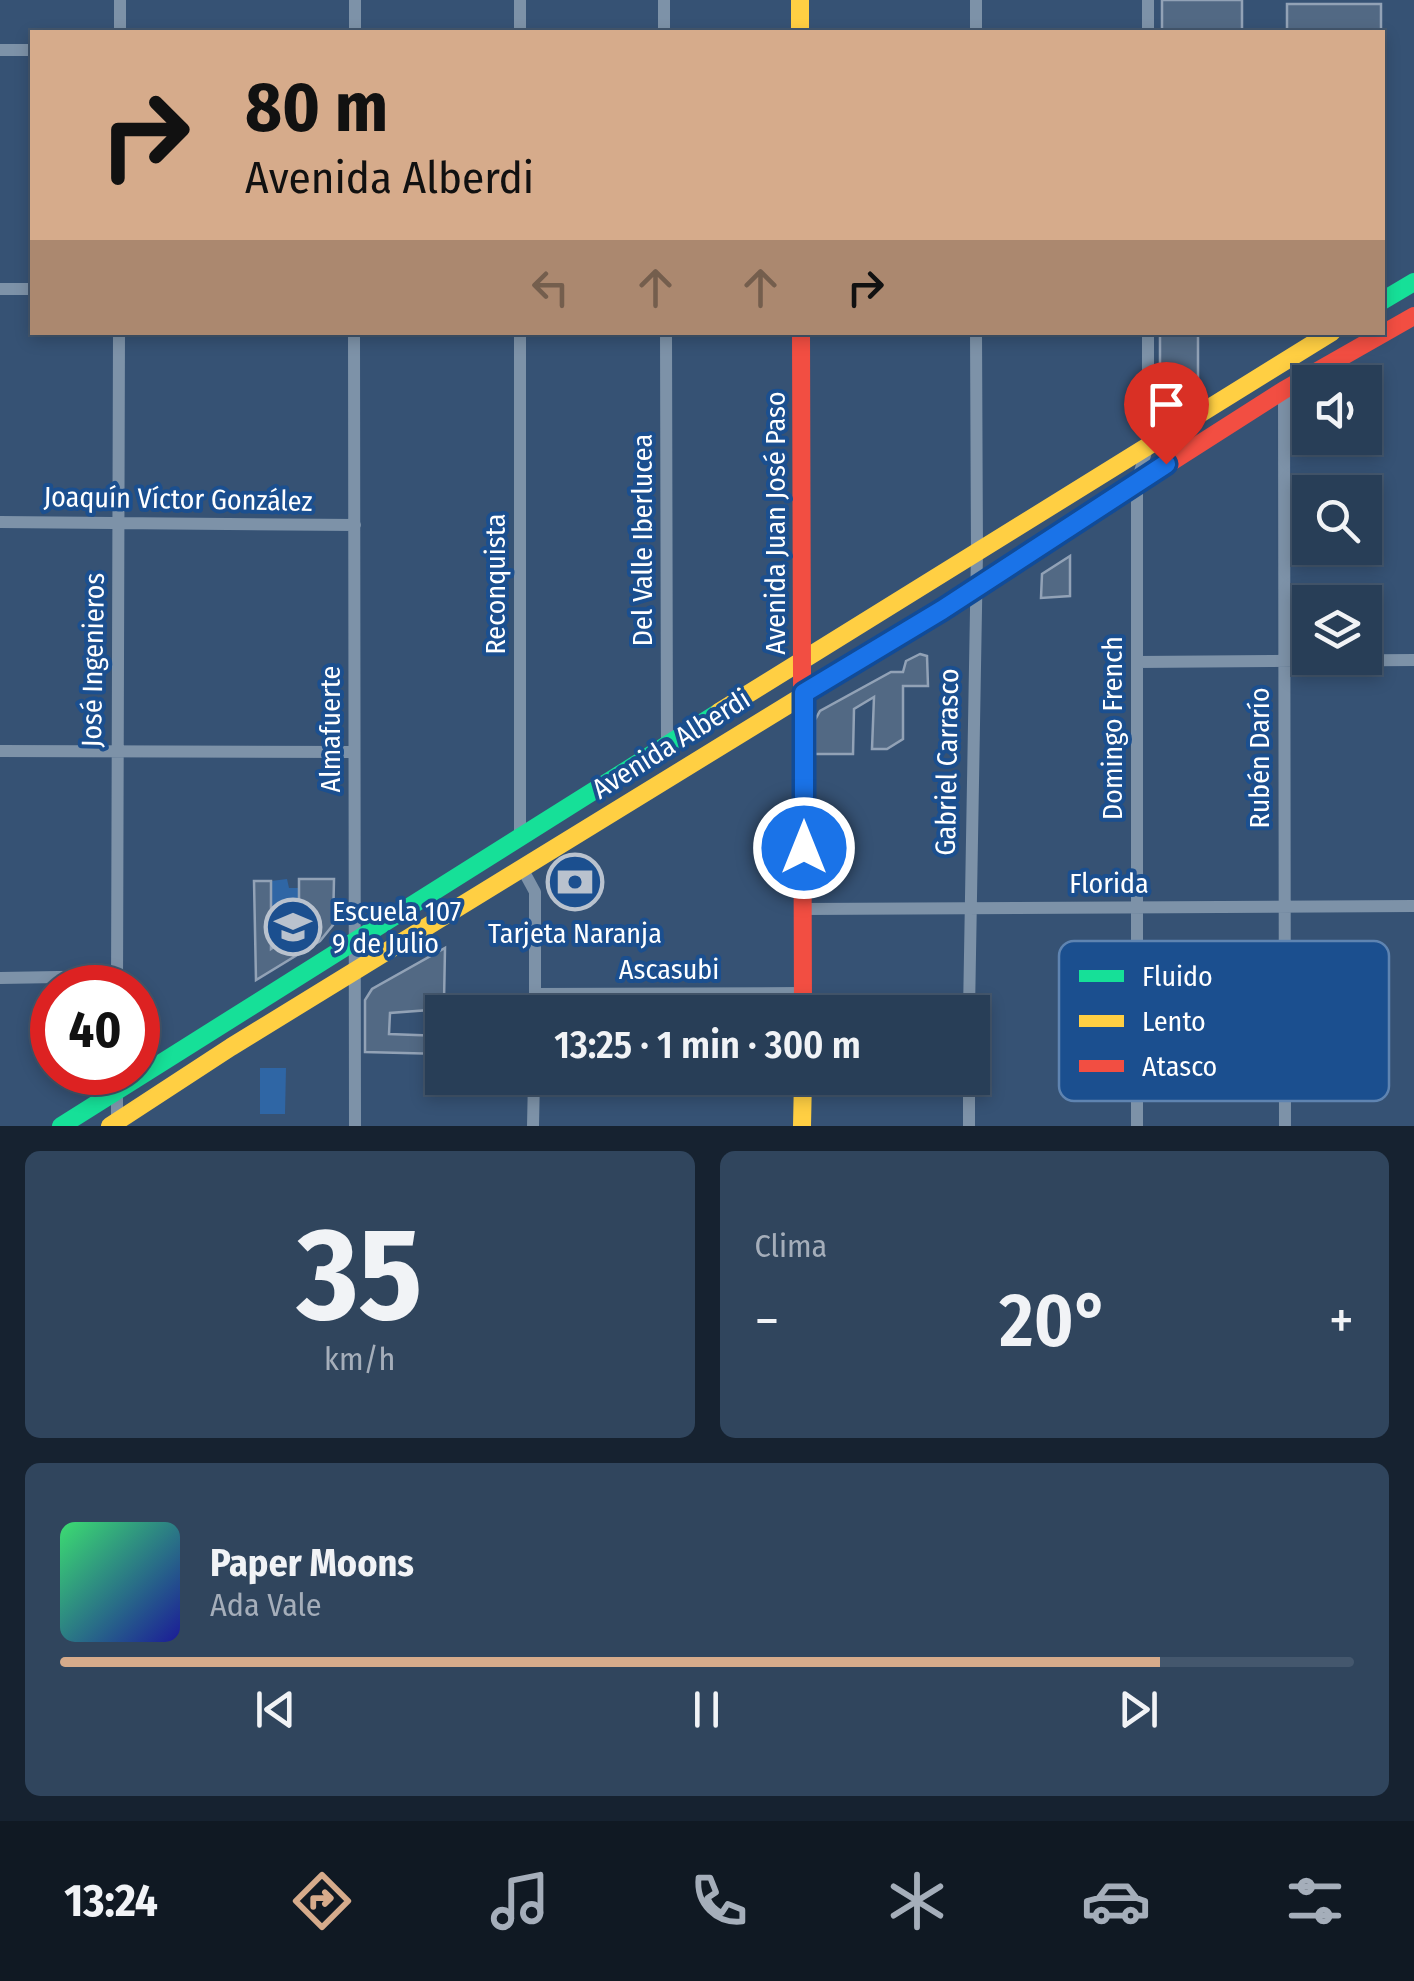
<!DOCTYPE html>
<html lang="es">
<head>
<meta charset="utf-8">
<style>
	:root { --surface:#283e57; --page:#30455d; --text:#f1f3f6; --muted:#a5aeba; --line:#44576d; --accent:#d6ab8b }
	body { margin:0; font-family:"Fira Sans Condensed",sans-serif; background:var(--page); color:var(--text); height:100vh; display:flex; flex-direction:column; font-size:38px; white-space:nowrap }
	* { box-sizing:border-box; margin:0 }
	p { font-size:32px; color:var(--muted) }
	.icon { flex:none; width:55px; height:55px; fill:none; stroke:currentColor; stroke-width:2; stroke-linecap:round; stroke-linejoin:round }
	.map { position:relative; height:1126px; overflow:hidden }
	.details { display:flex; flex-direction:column; gap:25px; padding:25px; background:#162230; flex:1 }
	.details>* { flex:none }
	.guide { position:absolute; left:30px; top:30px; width:1355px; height:305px; border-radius:0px; box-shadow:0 5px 15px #0003,0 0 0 2px var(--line); background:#d6ab8b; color:#111; overflow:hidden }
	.controls { position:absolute; left:1292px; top:365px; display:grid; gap:20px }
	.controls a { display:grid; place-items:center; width:90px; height:90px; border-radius:0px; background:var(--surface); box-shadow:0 5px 15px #0003,0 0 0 2px var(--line); font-size:50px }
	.speed { position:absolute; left:30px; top:965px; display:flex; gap:20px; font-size:50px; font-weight:700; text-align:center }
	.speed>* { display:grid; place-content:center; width:130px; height:130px; border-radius:50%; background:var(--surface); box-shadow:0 5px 15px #0003,0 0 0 2px var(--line); line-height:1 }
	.speed .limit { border:15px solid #d22; background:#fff; color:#111 }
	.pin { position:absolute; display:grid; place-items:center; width:85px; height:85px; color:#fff; margin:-102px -42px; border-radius:50% 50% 50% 0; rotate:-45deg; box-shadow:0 0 10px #0007 }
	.pin .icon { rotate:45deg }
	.me { position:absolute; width:110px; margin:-55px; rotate:0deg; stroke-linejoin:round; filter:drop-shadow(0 0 8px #0008) }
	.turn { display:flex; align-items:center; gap:35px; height:210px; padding:0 50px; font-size:45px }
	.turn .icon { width:130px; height:130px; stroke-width:2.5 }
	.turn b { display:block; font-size:70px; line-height:85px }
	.lanes { display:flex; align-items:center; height:95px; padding:0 50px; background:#0003; justify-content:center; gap:50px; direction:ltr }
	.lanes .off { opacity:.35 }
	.big { font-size:75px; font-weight:600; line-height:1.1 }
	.details .tile { flex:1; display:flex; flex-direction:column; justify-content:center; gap:15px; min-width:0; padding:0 35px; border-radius:15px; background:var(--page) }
	.details .dial { align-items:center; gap:0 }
	.dial b { font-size:130px; line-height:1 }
	.song { display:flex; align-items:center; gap:30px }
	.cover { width:120px; height:120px; border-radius:15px; background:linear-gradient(135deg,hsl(140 70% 55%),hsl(240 70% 35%)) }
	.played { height:10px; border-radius:5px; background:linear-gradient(90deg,var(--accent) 85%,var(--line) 85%) }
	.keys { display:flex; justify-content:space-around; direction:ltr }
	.heat { display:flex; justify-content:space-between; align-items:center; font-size:55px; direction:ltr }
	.details .tiles { flex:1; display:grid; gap:25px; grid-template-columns:1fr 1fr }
	.tile:last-child { grid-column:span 2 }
	.trip { position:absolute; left:425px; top:995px; width:565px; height:100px; border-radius:0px; background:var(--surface); box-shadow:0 5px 15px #0003,0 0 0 2px var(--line); font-weight:600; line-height:100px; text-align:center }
	.dock { display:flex; height:160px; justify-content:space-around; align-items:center; background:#101923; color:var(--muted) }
	.dock .icon { width:70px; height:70px }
	.dock .on { color:var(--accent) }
	.dock b { font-size:45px; color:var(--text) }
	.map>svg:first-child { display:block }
	.green { fill:#2f66a5 }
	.building { fill:#526984; stroke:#92a2b6; stroke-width:2.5 }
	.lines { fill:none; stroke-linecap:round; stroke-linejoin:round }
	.street { stroke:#7d92a8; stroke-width:12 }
	.fast { stroke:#16e098; stroke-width:18 }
	.slow { stroke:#ffcf43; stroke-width:18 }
	.jam { stroke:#f24e42; stroke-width:18 }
	.route-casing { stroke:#114b97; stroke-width:25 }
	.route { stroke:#1a73e8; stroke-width:18 }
	.labels { text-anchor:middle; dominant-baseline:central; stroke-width:8; stroke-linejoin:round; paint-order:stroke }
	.street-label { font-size:28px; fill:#fff; stroke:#1b4f8f }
	.poi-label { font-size:28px; fill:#fff; stroke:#1b4f8f; text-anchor:start }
	.key { fill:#1b4f8f; stroke:#5f84b1; stroke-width:2.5 }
	.key-label { font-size:28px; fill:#fff }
</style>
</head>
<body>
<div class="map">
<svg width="1414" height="1126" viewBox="0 0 1414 1126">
	<rect width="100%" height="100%" fill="#365274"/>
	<path class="green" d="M287,879L289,888H299V909L305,910L304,928L271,949V881Z
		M260,1068H286L285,1114H260Z"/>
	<path class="building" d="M1162,0H1242V32H1162Z
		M1287,4H1381V32H1287Z
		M1160,332H1198V395H1160Z
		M1070,556V596L1041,598L1042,574Z
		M920,654L927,656L928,686H903V739L887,749H872L874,697L854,709L853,754H815V720L820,711L891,672H903L906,661Z
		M299,879H334L333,925L320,941L256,980L254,881H271V949L304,927V917L299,909Z
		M445,948L444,1002H429V1010L390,1013L389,1034L442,1036V1054L365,1052V1000L372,989Z"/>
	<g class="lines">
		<path class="street" d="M520,0V32
			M664,0V32
			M976,0V32
			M120,32V0
			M355,32V0
			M1148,32V0
			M0,50H32
			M0,289H32
			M354,332L355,1126
			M520,332V835
			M666,332L667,745
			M1284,390L1285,1126
			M0,522L355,525
			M1137,662L1414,660
			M0,751L354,752
			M523,870L535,892V1012
			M803,909L1414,906
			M0,978L117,976
			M117,988L119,332
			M535,994L803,993
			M969,1012L977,552L976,332
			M117,1072V1124
			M533,1126L534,1078
			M969,1126V1078
			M1137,1126V482L1148,445V332"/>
		<path class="fast" d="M1382,301L1414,282
			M61,1126L719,712"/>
		<path class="slow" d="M800,0V32
			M719,712L1332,332
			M110,1126L231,1047L853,665
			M802,1126L803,1078"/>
		<path class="jam" d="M801,332L803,1012
			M853,665L1284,390L1414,316"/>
	</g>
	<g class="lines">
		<g class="route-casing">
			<path id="route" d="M804,848V693L942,610L1166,464"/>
		</g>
		<use href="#route" class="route"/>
	</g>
	<defs>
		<g id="bank-ring" transform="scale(2.875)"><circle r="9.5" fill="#1b4f8f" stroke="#b9c2ce" stroke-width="1.5"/><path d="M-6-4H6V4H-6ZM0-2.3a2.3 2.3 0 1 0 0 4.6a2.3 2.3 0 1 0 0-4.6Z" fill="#b9c2ce"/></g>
		<g id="school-ring" transform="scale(2.875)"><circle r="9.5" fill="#1b4f8f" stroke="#b9c2ce" stroke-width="1.5"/><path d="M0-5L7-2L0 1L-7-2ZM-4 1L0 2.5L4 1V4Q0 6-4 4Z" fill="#b9c2ce"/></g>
	</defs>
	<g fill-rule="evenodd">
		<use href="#bank-ring" x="575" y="882"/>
		<use href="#school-ring" x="293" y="927"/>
	</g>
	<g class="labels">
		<g class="street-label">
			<text transform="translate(178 499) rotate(1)">Joaquín Víctor González</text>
			<text transform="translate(775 523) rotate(-90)">Avenida Juan José Paso</text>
			<text transform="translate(642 540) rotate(-90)">Del Valle Iberlucea</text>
			<text transform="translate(495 584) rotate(-90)">Reconquista</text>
			<text transform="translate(93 660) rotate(-89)">José Ingenieros</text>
			<text transform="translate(1112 728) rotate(-90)">Domingo French</text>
			<text transform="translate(330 729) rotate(-90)">Almafuerte</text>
			<text transform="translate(671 744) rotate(-32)">Avenida Alberdi</text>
			<text transform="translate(1259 758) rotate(-90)">Rubén Darío</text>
			<text transform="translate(947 762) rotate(-89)">Gabriel Carrasco</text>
			<text x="1109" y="883">Florida</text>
			<text x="669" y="969">Ascasubi</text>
		</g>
		<g class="poi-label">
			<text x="332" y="911">Escuela 107<tspan x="332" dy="32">9 de Julio</tspan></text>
			<text x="575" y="933" text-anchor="middle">Tarjeta Naranja</text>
		</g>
	</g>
	<rect x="1059" y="941" width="330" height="160" rx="15" class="key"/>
	<rect x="1079" y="970" width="45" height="12" fill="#16e098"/>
	<rect x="1079" y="1015" width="45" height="12" fill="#ffcf43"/>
	<rect x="1079" y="1060" width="45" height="12" fill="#f24e42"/>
	<g class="key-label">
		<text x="1142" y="986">Fluido</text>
		<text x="1142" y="1031">Lento</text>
		<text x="1142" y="1076">Atasco</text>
	</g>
</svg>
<div class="controls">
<a><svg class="icon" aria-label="sound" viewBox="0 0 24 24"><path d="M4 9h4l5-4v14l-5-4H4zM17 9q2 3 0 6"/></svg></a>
<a><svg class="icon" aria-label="search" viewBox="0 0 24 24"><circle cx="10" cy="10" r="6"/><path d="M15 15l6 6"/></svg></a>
<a><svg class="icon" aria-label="layers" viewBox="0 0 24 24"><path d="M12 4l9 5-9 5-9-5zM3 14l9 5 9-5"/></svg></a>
</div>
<div class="speed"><div class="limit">40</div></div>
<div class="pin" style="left:1166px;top:464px;background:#d93025"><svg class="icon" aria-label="arrive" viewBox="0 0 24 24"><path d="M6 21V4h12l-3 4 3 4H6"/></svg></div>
<svg class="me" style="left:804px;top:848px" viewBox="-20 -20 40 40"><circle r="17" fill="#1a73e8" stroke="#fff" stroke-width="3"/><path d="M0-11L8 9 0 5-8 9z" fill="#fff"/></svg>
<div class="trip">13:25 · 1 min · 300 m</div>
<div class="guide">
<div class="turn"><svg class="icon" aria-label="right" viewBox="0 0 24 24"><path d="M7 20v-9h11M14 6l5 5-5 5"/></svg><div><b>80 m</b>Avenida Alberdi</div></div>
<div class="lanes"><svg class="icon off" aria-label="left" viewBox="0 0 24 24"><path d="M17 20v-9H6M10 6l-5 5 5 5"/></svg><svg class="icon off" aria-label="ahead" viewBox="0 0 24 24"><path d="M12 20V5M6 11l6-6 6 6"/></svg><svg class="icon off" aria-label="ahead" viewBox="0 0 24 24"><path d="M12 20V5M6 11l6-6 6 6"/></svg><svg class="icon" aria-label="right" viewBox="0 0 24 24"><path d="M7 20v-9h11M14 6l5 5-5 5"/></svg></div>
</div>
</div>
<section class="details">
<div class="tiles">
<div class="tile dial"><b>35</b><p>km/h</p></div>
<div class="tile"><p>Clima</p>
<div class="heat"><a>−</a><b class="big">20°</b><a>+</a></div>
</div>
<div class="tile">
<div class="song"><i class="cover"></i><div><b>Paper Moons</b><p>Ada Vale</p></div></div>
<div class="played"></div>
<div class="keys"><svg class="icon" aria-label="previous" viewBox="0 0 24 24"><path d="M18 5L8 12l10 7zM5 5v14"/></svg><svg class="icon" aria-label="pause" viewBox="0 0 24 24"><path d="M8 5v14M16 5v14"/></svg><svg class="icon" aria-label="next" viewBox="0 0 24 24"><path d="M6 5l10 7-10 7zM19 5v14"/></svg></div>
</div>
</div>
</section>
<nav class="dock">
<b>13:24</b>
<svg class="icon on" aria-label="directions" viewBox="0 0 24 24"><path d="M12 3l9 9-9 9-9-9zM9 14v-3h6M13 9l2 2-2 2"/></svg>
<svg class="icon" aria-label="music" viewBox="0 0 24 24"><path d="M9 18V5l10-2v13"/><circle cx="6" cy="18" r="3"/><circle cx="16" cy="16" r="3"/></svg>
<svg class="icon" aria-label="phone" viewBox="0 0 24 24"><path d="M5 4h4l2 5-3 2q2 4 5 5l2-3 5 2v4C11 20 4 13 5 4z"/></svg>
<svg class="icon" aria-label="climate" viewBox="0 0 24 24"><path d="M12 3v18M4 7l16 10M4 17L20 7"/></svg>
<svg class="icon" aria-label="car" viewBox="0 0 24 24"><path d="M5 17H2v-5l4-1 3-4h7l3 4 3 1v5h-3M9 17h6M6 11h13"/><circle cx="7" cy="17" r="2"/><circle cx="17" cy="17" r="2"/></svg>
<svg class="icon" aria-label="filters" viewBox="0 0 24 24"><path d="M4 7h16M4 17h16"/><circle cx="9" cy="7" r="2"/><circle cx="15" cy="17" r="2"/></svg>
</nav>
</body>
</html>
